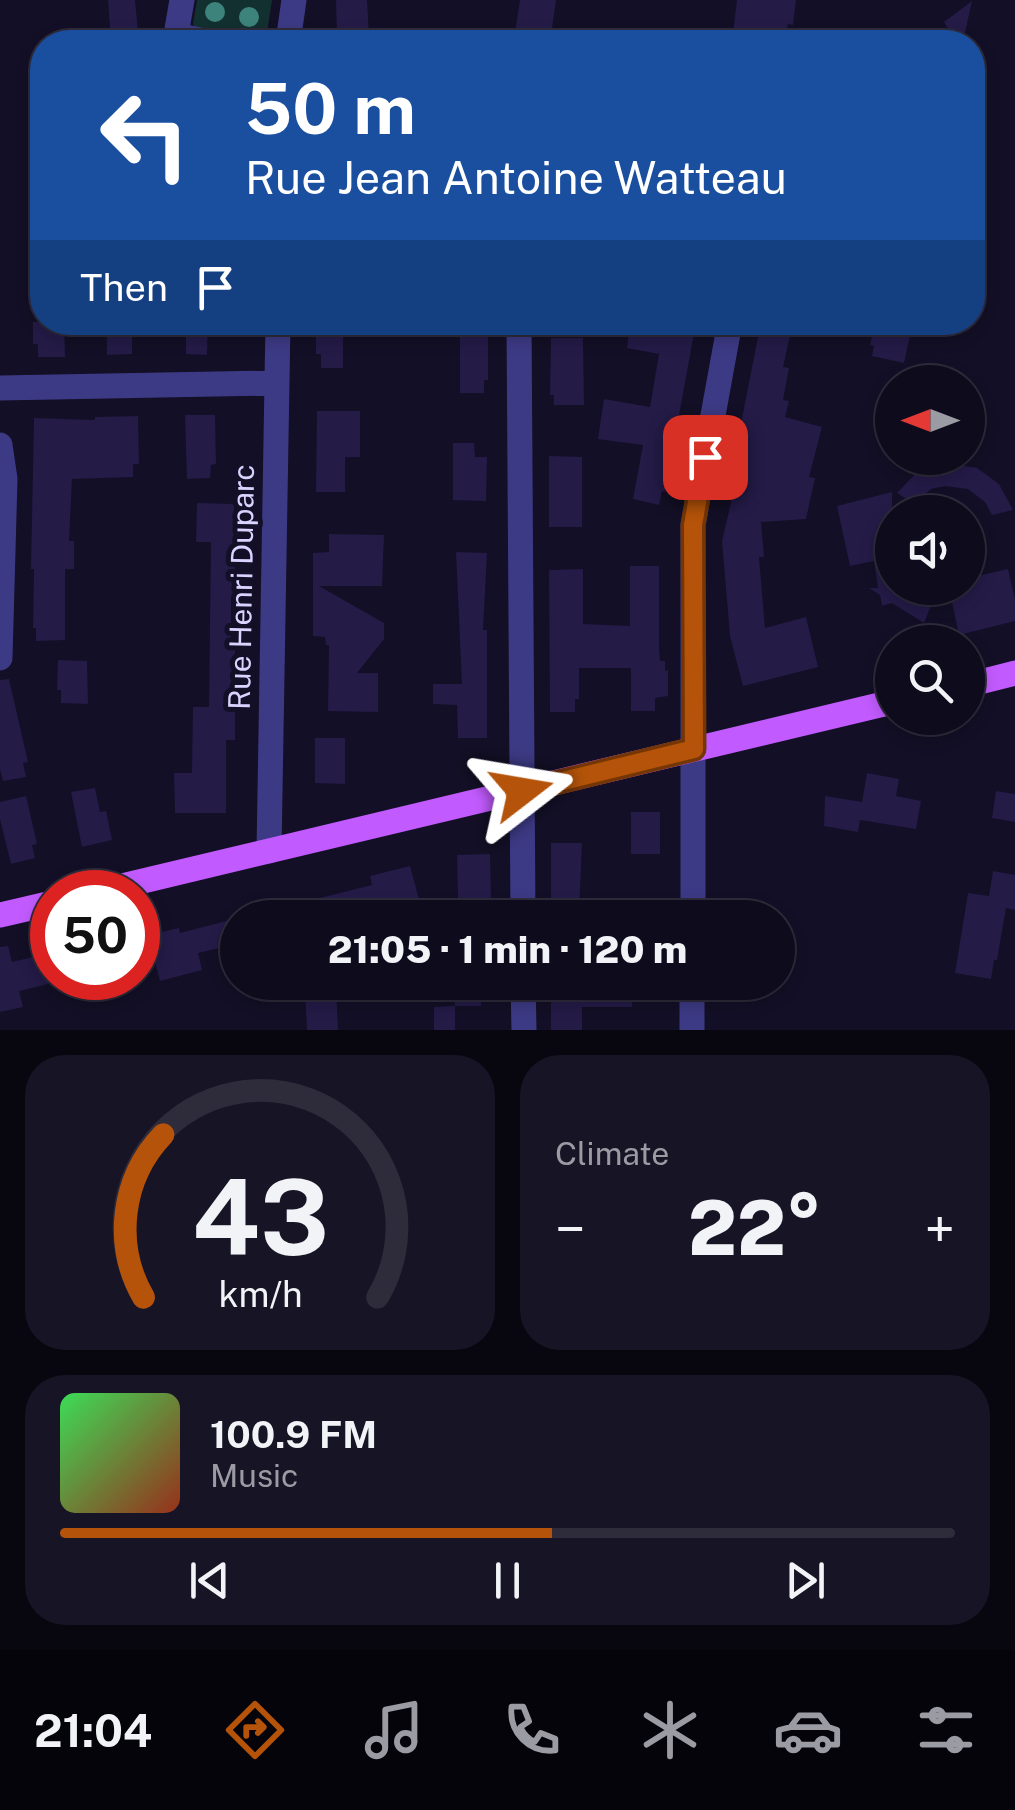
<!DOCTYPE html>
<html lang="en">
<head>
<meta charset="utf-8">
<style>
	:root { --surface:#0e0b1c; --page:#171425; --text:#f1f3f6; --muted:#9b9ba3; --line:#2e2b3b; --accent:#b45309 }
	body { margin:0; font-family:"Public Sans",sans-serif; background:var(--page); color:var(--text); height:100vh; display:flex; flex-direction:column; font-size:38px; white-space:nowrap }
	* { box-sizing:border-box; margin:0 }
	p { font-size:32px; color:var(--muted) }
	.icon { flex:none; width:55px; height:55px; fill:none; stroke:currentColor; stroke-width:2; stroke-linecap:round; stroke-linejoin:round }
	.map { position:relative; height:1030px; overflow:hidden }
	.details { display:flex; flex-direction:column; gap:25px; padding:25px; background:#08060f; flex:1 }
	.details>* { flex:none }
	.banner { position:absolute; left:30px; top:30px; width:955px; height:305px; border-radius:40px; box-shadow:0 5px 15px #0003,0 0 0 2px var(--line); background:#1a4fa0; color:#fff; overflow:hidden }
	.needle { width:65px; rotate:270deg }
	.fabs { position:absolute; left:875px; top:365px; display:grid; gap:20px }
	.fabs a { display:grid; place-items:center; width:110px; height:110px; border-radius:50%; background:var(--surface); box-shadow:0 5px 15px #0003,0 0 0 2px var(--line); font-size:50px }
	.speed { position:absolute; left:30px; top:870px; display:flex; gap:20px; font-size:50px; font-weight:700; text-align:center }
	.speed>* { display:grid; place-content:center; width:130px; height:130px; border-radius:50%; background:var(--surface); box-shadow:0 5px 15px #0003,0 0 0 2px var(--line); line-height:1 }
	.speed .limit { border:15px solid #d22; background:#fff; color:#111 }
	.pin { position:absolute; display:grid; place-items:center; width:85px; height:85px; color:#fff; margin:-42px; border-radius:20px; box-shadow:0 5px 15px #0006 }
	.me { position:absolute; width:110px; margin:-55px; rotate:76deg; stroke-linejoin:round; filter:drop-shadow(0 0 8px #0008) }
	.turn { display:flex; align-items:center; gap:35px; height:210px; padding:0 50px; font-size:45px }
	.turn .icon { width:130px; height:130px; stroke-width:2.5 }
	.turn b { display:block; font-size:70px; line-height:85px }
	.then { display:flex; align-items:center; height:95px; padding:0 50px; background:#0003; gap:20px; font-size:38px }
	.big { font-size:75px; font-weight:800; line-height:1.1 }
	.details .widget { flex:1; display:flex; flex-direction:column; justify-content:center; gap:15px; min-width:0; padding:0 35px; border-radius:40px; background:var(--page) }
	.details .dial { align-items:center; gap:0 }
	.dial svg { height:260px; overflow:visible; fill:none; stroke:var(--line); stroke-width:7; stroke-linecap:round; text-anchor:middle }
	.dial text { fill:var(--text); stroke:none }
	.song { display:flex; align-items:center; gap:30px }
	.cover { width:120px; height:120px; border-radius:15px; background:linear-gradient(135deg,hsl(130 70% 55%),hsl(10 70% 35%)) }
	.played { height:10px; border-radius:5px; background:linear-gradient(90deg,var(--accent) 55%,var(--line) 55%) }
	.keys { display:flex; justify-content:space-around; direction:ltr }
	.heat { display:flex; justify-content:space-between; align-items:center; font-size:55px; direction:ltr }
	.details .tiles { flex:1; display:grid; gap:25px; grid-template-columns:1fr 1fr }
	.widget:last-child { grid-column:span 2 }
	.trip { position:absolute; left:220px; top:900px; width:575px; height:100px; border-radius:50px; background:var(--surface); box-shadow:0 5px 15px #0003,0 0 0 2px var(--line); font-weight:800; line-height:100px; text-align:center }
	.tab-bar { display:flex; height:160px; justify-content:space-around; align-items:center; background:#06040b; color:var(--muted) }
	.tab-bar .icon { width:70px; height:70px }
	.tab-bar .current { color:var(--accent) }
	.tab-bar b { font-size:45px; color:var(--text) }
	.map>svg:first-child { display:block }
	.green { fill:#12302f }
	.building { fill:#241b47 }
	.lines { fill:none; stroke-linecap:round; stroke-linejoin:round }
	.minor { stroke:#3d3a85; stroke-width:25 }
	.major { stroke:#c25bff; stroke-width:25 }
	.tree { fill:#3d827b }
	.route-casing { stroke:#753606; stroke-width:25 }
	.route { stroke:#b45309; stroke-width:18 }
	.labels { text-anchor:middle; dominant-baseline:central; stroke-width:10; stroke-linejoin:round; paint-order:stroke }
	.street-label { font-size:30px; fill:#d9d4ff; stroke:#130f26 }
</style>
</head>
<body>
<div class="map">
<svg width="1015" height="1030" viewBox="0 0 1015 1030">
	<rect width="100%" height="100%" fill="#130f26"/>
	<path class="green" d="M197,0H272L267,33L263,37L196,29L193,24Z"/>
	<path class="building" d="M108,0H135L139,42H111Z
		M336,0H367L369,36L337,34Z
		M520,0H556L550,42L514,39Z
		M737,0H796L793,25L788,24L785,42H732Z
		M972,1L963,42H956L944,22Z
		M33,322H64L65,357H38V344H33Z
		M107,322H132V354L107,355Z
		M186,322H208L207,355L186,354Z
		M665,322H696L665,492L662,491L659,505L633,499L643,445L598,439L604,399L650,407L659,354L627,348L630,325L663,333Z
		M761,322H793L783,367L789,368L783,400L789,401L785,417L822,427L809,477L815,478L806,519L761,522L764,557H759L765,628L806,617L818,667L743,686L730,636L722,541L734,490L728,489Z
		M875,322H913L904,363L872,356L874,346L870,345Z
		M316,325H343V368H321V354H316Z
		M460,330H488V380H484V393H460Z
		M551,338H583L584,405H554V395H550Z
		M317,411H360V457H345V492H316Z
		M185,415H215L216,464L211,465L210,478L187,479Z
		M138,416L139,464H133V477L72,479L69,541H74V569H65V640L36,641V628H33L34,569H31L34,418L95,420V417Z
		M453,443H474L475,457H487L486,501L453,500Z
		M549,456L582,457V527H549Z
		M946,463L977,468L999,484L1013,510L992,515L985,502L968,489L945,486L931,489L914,504L897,493L919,470Z
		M892,492V588H938L924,623L892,603L882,606L880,595L869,588H878L874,561L850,566L837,506Z
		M197,503L234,504L235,600H231V640H235V740H226V813H175L174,773H192L193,707H209L211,542H196Z
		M329,534L384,535L382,586H319L384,623V639L357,673H378V712L328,711L329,645H326L325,637L313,636V553L329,552Z
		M456,552L487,553L483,630H487V738H458L457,705L433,704V684H462Z
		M630,566H659V649L660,661H665V671L668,670V696L655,698V711H631V668H579V699H575V712H550L549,570L583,569V624L630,626Z
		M1008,569L1015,600V621L959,635L949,588H968V578Z
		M58,660L87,661L88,704L61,703V690H57Z
		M9,679L28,762L23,763L26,777L3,781L0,769V680Z
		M315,738H345V784L315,783Z
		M867,773L899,779L896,796L921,801L916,829L860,820L858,832L824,826L825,796L862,802Z
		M95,788L100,812L106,811L112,840L82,847L71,792Z
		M996,791L1015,794V822L992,818Z
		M26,796L37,844L32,845L35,858L11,864L0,819V802Z
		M631,812H660V854H631Z
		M551,843H582L579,914H551Z
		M490,854L491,898H458L457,855Z
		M410,866L422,910L393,918H273L272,910L372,885L370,876Z
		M993,871L1015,875V910L1006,908L997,960H994L991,979L955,973L968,893L989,896Z
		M238,918V944L198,953L202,970L160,981L148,935L179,928L180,933Z
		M8,946L12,962L41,955L48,984L19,991L23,1007L0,1012V947Z
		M455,982H481V1006H455Z
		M551,982H632V1007H582V1030H551Z
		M336,988L338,1030H307L305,990Z
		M455,1006V1030H434V1007Z"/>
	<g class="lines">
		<path class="minor" d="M182,0L177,29L181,36L209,42
			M288,42L294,0
			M519,322L523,918
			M0,388L276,383
			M0,445L5,479L0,658
			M269,851L278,322
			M693,918V525L730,322
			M523,982L524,1030
			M692,1030V982"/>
		<path class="major" d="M968,685L1015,673
			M97,892L892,702
			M0,915L52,903"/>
	</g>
	<g class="tree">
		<circle cx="215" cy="12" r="10"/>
		<circle cx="249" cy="17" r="10"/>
	</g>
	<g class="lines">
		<g class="route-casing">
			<path id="route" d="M522,791L694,749L693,525L705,457"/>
		</g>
		<use href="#route" class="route"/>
	</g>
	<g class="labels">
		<g class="street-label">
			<text transform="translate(241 587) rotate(-89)">Rue Henri Duparc</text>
		</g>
	</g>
</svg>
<div class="fabs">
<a><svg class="needle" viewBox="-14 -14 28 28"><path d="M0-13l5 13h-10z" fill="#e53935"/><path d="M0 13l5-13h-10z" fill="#9b9ba3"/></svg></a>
<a><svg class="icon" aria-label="sound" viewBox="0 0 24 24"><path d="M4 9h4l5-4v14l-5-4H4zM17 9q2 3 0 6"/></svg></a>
<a><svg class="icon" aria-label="search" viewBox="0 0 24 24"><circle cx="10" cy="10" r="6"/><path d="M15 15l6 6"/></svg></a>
</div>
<div class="speed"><div class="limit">50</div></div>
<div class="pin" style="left:705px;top:457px;background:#d93025"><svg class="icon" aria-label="arrive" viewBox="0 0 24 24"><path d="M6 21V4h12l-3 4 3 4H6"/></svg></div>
<svg class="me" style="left:522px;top:791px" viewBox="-20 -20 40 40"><path d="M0-17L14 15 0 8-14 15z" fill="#b45309" stroke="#fff" stroke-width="4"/></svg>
<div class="trip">21:05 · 1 min · 120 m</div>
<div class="banner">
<div class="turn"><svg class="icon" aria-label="left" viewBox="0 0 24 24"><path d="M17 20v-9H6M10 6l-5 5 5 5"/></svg><div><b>50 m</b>Rue Jean Antoine Watteau</div></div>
<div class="then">Then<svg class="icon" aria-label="arrive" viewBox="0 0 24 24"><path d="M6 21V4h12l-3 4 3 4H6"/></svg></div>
</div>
</div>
<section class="details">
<div class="tiles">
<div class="widget dial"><svg viewBox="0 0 100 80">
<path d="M14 69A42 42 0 1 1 86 69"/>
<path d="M14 69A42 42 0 0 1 20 19" stroke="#b45309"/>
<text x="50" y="56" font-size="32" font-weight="700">43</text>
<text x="50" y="72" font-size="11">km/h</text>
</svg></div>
<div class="widget"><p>Climate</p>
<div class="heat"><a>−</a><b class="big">22°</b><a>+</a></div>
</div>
<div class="widget">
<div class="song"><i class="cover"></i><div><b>100.9 FM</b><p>Music</p></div></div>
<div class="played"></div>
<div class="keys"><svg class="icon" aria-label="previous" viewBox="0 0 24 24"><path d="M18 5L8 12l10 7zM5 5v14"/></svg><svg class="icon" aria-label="pause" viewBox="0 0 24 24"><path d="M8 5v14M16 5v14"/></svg><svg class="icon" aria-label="next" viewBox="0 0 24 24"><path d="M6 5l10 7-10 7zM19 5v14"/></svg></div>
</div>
</div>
</section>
<nav class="tab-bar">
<b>21:04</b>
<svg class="icon current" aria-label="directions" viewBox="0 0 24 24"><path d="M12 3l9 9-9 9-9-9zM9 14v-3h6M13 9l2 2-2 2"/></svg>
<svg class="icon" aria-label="music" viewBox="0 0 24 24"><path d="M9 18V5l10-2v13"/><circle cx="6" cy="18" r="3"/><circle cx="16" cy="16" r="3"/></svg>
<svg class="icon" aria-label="phone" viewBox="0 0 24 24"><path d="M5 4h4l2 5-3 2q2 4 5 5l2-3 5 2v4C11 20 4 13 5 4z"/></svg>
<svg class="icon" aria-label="climate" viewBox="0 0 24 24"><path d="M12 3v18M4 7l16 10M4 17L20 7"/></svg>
<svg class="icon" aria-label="car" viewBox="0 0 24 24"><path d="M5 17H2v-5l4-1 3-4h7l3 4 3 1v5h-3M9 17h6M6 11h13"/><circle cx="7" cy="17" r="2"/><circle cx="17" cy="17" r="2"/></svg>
<svg class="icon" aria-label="filters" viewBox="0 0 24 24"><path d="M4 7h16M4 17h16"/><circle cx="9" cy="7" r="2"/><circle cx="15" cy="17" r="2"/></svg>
</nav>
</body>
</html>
